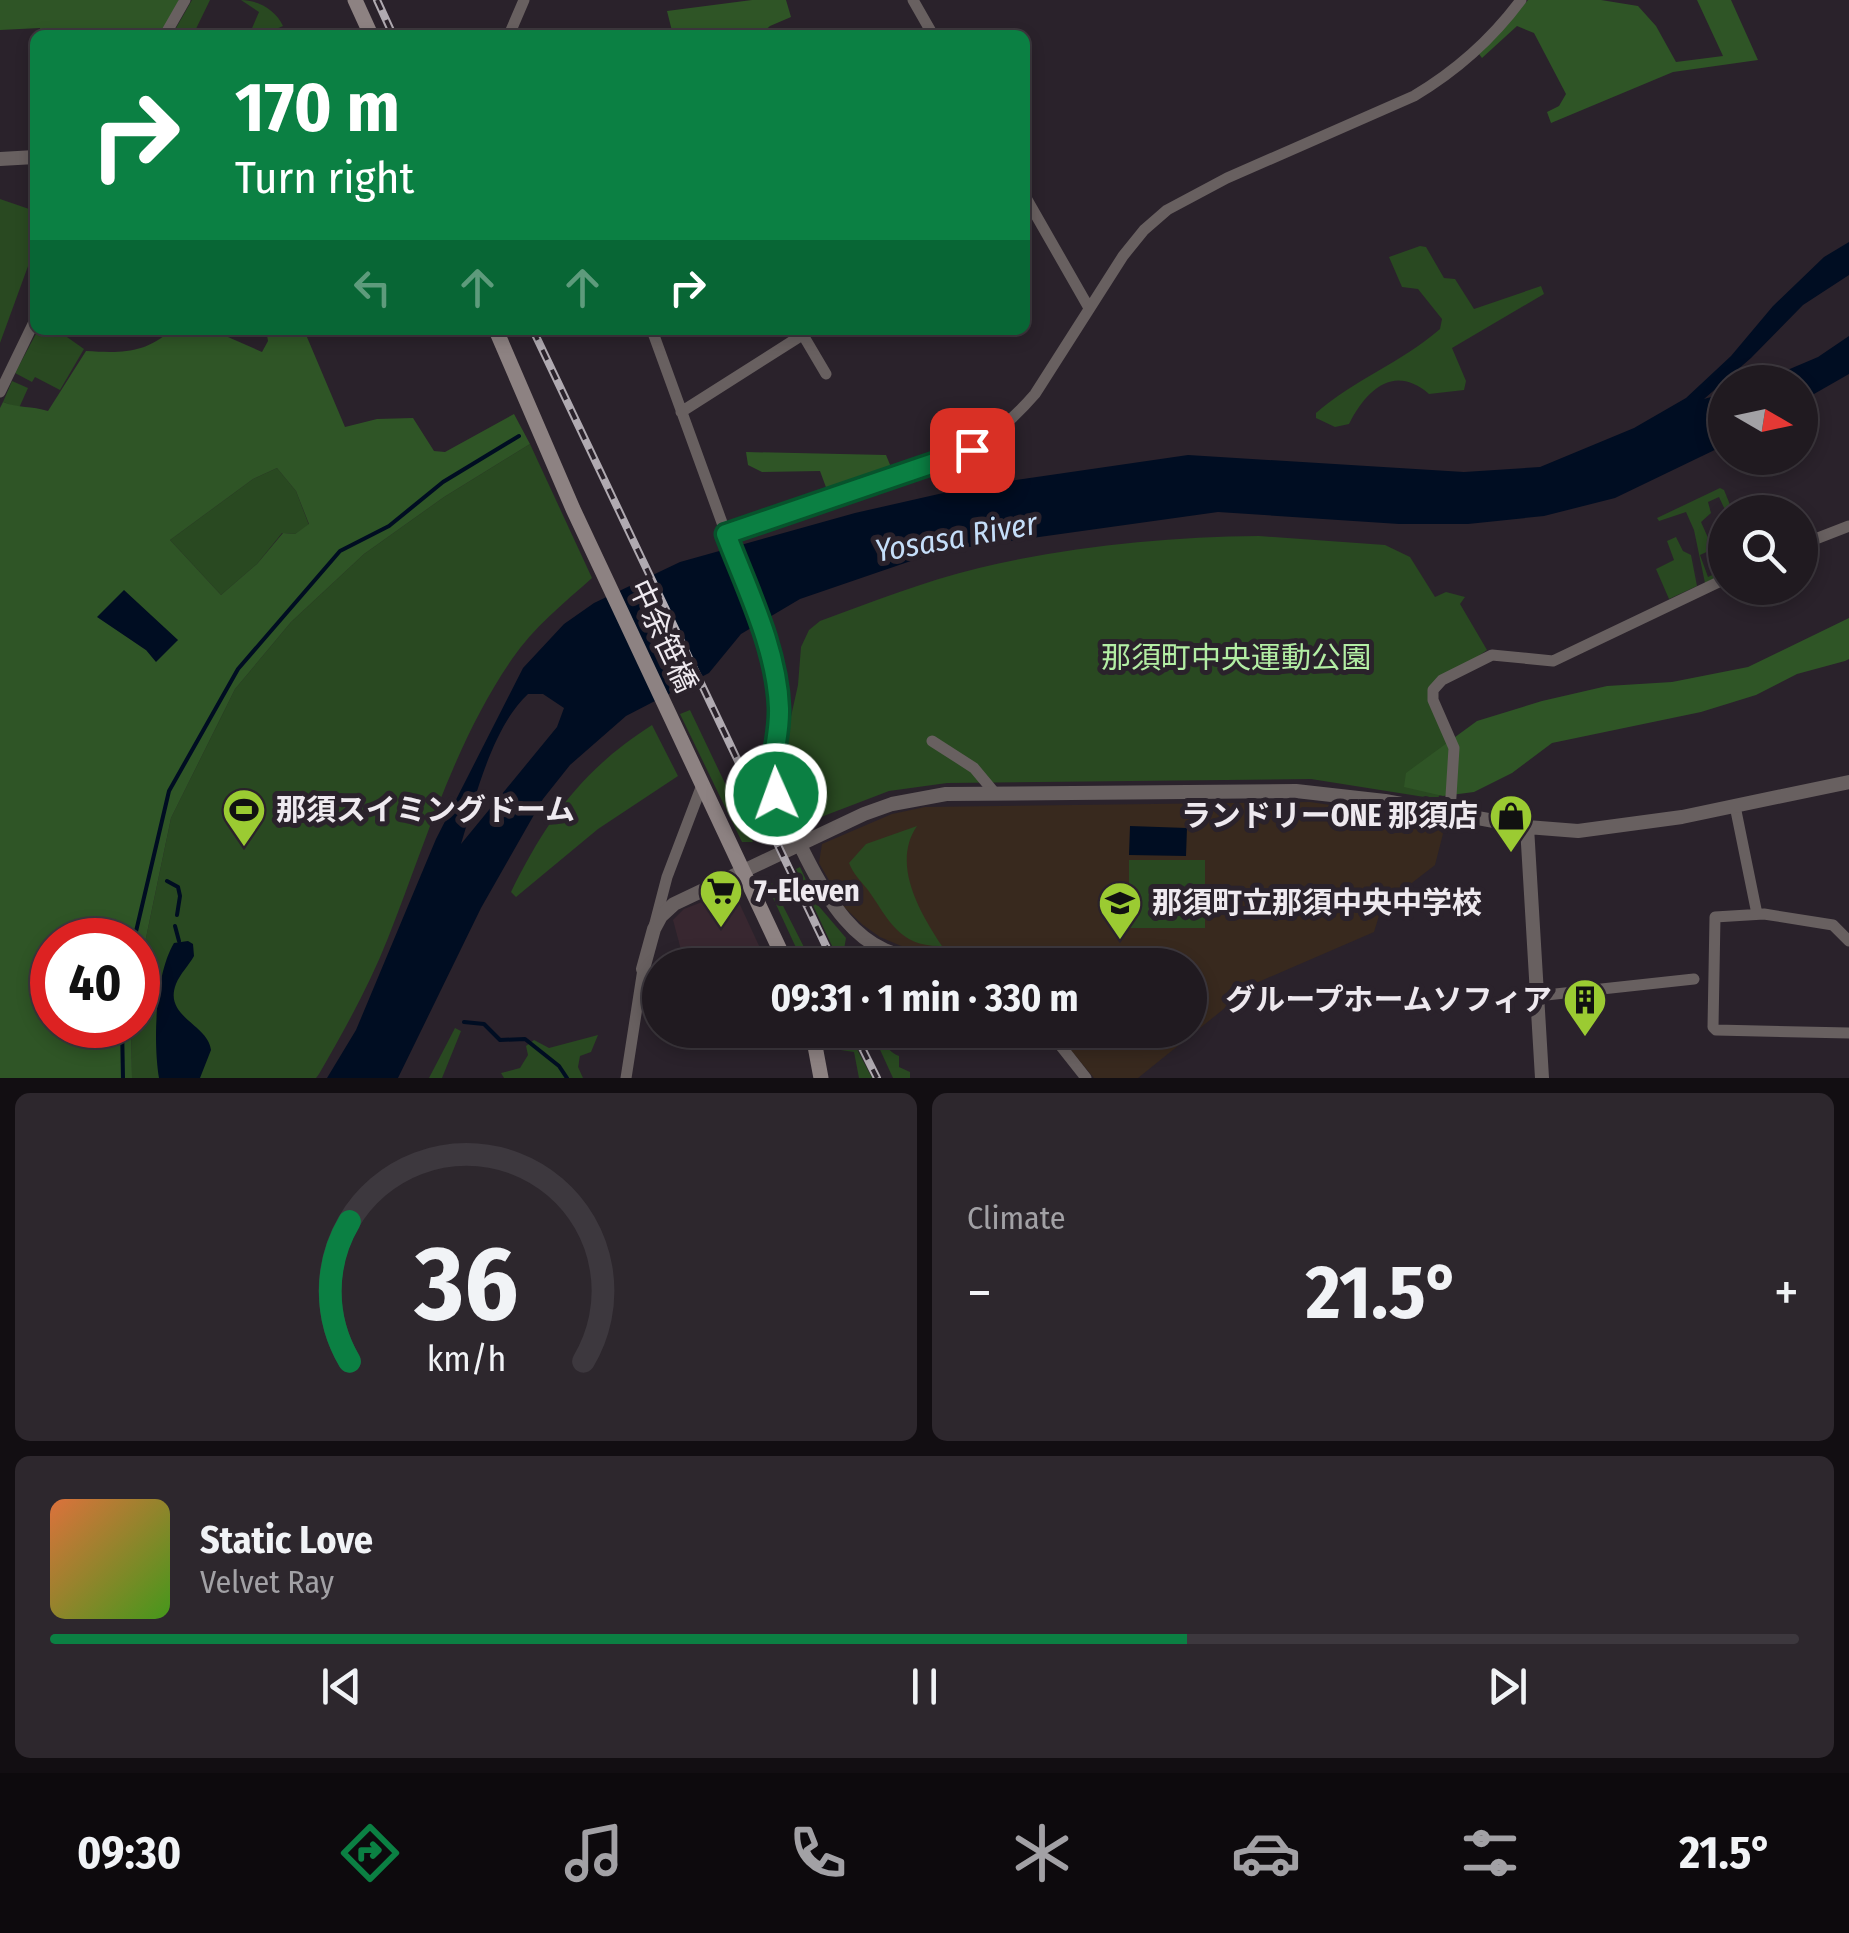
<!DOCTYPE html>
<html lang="en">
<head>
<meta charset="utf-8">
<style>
	:root { --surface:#201a20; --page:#2d272d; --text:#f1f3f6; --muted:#a2a1a5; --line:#3d383e; --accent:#0b8043 }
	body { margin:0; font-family:"Fira Sans Condensed","Noto Sans JP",sans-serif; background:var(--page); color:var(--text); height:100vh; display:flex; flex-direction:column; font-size:38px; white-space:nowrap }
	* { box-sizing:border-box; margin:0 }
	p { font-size:32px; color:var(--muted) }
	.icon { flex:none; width:55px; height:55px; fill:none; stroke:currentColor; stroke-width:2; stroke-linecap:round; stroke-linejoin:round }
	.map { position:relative; height:1078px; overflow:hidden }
	.side { display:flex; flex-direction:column; gap:15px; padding:15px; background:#120e12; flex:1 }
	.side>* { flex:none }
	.hud { position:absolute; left:30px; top:30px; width:1000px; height:305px; border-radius:15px; box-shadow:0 5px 15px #0003,0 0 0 2px var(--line); background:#0b8043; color:#fff; overflow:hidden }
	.needle { width:65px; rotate:99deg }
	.tools { position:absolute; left:1708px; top:365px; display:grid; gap:20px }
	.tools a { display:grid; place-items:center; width:110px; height:110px; border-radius:50%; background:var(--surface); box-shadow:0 5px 15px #0003,0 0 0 2px var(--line); font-size:50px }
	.speed { position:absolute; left:30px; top:918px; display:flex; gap:20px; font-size:50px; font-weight:700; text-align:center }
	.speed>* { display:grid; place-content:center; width:130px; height:130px; border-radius:50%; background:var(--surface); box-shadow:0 5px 15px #0003,0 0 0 2px var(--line); line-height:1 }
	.speed .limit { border:15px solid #d22; background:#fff; color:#111 }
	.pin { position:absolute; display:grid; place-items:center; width:85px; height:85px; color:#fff; margin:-42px; border-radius:20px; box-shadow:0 5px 15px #0006 }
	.me { position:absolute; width:110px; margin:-55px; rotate:358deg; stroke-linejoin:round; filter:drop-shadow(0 0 8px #0008) }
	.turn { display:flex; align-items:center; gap:35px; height:210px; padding:0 40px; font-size:45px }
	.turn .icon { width:130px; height:130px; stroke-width:2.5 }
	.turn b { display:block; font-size:70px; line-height:85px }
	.lanes { display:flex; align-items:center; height:95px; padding:0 40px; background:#0003; justify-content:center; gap:50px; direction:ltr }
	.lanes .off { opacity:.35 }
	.big { font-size:75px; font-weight:700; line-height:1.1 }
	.side .widget { flex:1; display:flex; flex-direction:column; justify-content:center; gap:15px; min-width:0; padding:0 35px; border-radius:15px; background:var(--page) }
	.side .dial { align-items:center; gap:0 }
	.dial svg { height:260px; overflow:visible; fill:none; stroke:var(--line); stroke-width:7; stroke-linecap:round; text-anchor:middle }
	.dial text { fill:var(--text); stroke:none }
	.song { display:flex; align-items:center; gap:30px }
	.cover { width:120px; height:120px; border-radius:15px; background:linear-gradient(135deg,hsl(20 70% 55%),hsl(100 70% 35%)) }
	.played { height:10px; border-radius:5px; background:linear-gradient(90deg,var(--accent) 65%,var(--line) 65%) }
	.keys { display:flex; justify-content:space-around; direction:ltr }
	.heat { display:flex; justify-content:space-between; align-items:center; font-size:55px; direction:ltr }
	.side .tiles { flex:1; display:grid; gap:15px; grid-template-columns:1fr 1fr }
	.widget:last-child { grid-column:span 2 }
	.trip { position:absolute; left:642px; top:948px; width:565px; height:100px; border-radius:50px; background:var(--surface); box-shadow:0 5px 15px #0003,0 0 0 2px var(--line); font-weight:700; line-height:100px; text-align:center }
	.tab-bar { display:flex; height:160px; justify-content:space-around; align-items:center; background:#0d0a0d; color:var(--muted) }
	.tab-bar .icon { width:70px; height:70px }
	.tab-bar .on { color:var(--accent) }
	.tab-bar b { font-size:45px; color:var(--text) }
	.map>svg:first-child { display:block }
	.commercial { fill:#382730 }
	.education { fill:#38291e }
	.green { fill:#294921 }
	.forest { fill:#2f5526; fill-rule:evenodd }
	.water { fill:#000d22; fill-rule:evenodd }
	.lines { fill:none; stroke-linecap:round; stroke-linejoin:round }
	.stream { stroke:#000d22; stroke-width:4 }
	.minor { stroke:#686060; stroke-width:11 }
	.tertiary { stroke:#686060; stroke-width:14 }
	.secondary { stroke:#8d8282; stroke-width:15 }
	.rail-casing { stroke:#b0aab1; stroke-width:8 }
	.rail { stroke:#2a222b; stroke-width:4; stroke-dasharray:11; stroke-linecap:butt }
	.route-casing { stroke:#07532c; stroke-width:25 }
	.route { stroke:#0b8043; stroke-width:18 }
	.labels { text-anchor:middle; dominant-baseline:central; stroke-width:10; stroke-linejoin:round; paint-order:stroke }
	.street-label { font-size:30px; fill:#eee9ef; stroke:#2a222b }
	.park-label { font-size:30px; fill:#b3eea4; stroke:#2a222b }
	.poi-label { font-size:30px; font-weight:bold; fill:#eee9ef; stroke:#2a222b; text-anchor:start }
	.water-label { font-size:32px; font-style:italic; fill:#c5def9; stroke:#2a222b }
</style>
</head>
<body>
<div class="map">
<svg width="1849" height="1078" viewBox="0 0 1849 1078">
	<rect width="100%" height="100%" fill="#2a222b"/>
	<path class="commercial" d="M735,894L761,950L685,965L673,920L684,909L715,897Z"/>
	<path class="education" d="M1310,802L1446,822L1435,865L1382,906L1374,932L1256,983L1138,1078H1094L1068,1047L1062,1030H1190V965H1041L1024,955L1010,953L936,954L913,951L880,937L863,925L845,908L819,863L822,844L892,814L925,807Z"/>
	<path class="green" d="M192,0H210L193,35H172Z
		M241,0C258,0 276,10 283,26L263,35H249L259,12Z
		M0,199L35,211V247L0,343Z
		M1420,246L1426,247L1444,278L1455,279L1474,309L1541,286L1544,294L1452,348L1466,381L1464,390L1429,394C1394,364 1367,389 1349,424L1335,427L1316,418V413C1354,380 1402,362 1440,329L1442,319L1418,289L1402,287L1389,257Z
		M38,330H57L84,349L60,390L35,377L32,382L15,373Z
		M12,381L28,388L19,408L3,402Z
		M530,444L592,578C564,603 533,628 512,659C454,743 425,845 388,938C369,986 345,1029 319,1074L316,1078H132L131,1025H138V976L171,818L235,689L291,622L364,554L444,497Z
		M277,468L296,491L309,525L295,534L282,533L257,564L221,595L170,540L253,479Z
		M1720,488L1724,490L1733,512H1726L1719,497L1708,502L1711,513L1701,522L1713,549L1700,555L1708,577L1725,569V573L1705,583L1694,530L1686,512L1659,521L1657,518Z
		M1259,536L1385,545L1410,557L1435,597L1446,592L1465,597L1460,604L1487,650L1430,690L1449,743L1442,792L1437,799L1311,779L947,783L889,791L808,822L801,820L786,788L784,748L798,685L801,647L809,630L820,621C872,602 925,581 979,568C1071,546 1166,537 1259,536Z
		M1676,537L1683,551L1691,555L1697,586L1669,599L1656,569L1674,560L1667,541Z
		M690,710L753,842H742L680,714Z
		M652,725L678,776L598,829L516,897L511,892C547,819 583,769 652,725Z
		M917,826C891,864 920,913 942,946C899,947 889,920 868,890C860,880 854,875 849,863L866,844Z
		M1129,860H1205V928H1129Z
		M800,867L817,904L846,938L843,955L847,965H841L796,869Z
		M772,883L774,888L813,965H804L768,887Z
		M455,1028L461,1031L442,1078H429Z
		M830,1030H847L872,1078H859L854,1052L834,1049Z
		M871,1030H877C882,1041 888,1052 899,1056V1067L910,1072V1078H893Z
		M598,1035L591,1052L580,1056L578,1067L583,1078H504L501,1073L520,1068L528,1055L526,1046L534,1040L549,1048Z"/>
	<path class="forest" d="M0,0H178L180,2L159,35H41L40,28L0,30Z
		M752,0H786L791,17L770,26L760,35H673L667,11Z
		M1528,0H1601L1638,6L1656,26L1676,62L1723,56L1697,0H1731L1758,60L1673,72L1551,123L1547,112L1559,106L1566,94L1534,33L1517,26L1482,58L1479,54Z
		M171,330H212L262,352L268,341L266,330H304L345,427L377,419L413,418L434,451L445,452L514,414L530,444L444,497L364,554L291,622L235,689L171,818L138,976V940H52V1025H131L132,1078H0V408L3,402C18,408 32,406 48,411L86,351C120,353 145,354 171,330ZM277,468L296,491L309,524L295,534L283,533L257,564L221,595L170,540L253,479ZM98,617L178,640L146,650Z
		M746,452L886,455L893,472L827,490L820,471L762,472L748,465Z
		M1849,618V659L1845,661L1797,674L1756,695L1701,712L1552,743L1512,773L1474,792L1443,796L1404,787L1406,773L1477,721L1542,701L1607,686L1672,682L1748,667Z"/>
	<path class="water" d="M1849,242V275L1803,305L1751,358L1704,399L1725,393V445L1615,498L1544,516L1468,524H1399L1218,512L940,551L800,599L741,634L709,673L626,716L570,765L543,799L481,908L398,1078H327L356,1030L436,839L523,668L564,624L594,603L680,562L855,513L974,486L1188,455L1464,472L1540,467L1634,428L1686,398L1731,356L1773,306L1824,257ZM528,694H543L564,708L557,727L461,844C475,799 492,727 528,694Z
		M1849,336V374L1800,402V382H1759L1818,357Z
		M124,590L178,640L156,662L146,650L97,617Z
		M1130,826L1187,828L1186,856L1129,855Z
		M188,941L193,944L194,956C189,965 180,974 176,984C163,1017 208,1024 211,1050L200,1078H159C153,1041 155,975 174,943Z"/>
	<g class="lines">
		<path class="stream" d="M167,881L178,887L180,896L177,915
			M175,926L179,941
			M134,940L169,791L238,669L340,551L389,526L443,482L519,436
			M464,1022L484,1024L500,1040L525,1039L559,1066L567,1078
			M122,1025L123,1078"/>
		<path class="minor" d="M913,0L933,35
			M165,35L185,0
			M509,35L524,0
			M1025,196L1089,308
			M652,330L769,652
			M803,335L826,374
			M0,392L35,320
			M681,412L810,330
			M726,534L946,462C982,446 1009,424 1035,394L1123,256L1144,230L1167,210L1227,178L1414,96C1456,71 1492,39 1521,0
			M1800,545L1849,526
			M932,741L974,768L994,792
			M1735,806L1757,914
			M1450,812L1454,748L1433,700V690L1442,680L1492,655L1553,661L1725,579
			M655,923L667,877L702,785
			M1849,941L1833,925L1764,914L1715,917L1713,1027L1716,1030L1849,1033
			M1537,996L1694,979
			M1056,1030L1060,1045L1086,1078
			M626,1078L643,969"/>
		<path class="tertiary" d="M0,159L35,157
			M769,652C774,677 781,702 778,727C777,742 770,757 772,772C775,802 793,831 806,857C863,970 901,963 1017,961
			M1527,827L1542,1078
			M643,969L654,929L661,916L674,904L864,814L892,804L946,794L1296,791L1385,801L1527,827L1578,831L1682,817L1849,782"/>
		<path class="secondary" d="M355,0L371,35
			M496,330L573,509L787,965
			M812,1030L821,1078"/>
		<g class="rail-casing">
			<path id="rail" d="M377,0L393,35
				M533,330L835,965
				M853,1030L877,1078"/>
		</g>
		<use href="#rail" class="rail"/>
	</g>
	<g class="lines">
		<g class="route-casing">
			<path id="route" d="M776,794C768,757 780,742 779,708C777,649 747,589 726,534L972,450"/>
		</g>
		<use href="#route" class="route"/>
	</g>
	<defs>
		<g id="stadium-pin" transform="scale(2.25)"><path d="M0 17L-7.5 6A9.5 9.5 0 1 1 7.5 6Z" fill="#9bcb32" stroke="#2a222b"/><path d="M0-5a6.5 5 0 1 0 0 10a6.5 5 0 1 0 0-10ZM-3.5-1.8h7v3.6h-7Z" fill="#111"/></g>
		<g id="shop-pin" transform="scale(2.25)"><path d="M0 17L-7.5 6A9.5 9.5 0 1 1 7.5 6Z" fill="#9bcb32" stroke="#2a222b"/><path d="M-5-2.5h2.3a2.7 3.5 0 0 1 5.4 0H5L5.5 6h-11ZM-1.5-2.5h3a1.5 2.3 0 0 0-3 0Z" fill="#111"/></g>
		<g id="supermarket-pin" transform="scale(2.25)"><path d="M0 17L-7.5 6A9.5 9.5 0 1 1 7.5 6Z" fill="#9bcb32" stroke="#2a222b"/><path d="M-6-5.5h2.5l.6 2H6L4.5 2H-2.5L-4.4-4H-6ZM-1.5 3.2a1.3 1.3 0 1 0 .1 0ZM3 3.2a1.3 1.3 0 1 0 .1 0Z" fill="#111"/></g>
		<g id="school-pin" transform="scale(2.25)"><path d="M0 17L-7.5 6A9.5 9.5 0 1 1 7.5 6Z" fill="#9bcb32" stroke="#2a222b"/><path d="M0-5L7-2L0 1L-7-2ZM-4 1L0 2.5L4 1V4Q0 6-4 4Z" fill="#111"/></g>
		<g id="building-pin" transform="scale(2.25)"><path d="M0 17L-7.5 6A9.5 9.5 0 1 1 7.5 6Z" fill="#9bcb32" stroke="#2a222b"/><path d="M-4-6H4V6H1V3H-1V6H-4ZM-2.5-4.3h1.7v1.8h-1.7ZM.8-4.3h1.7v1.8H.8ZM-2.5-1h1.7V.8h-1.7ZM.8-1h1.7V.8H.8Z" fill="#111"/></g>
	</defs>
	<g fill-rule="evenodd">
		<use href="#stadium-pin" x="244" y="810"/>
		<use href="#shop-pin" x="1511" y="816"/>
		<use href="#supermarket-pin" x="721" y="891"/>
		<use href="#school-pin" x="1120" y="903"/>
		<use href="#building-pin" x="1585" y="1000"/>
	</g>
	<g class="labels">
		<g class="street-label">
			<text transform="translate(663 636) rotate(65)">中余笹橋</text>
		</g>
		<g class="park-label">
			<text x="1236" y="658">那須町中央運動公園</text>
		</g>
		<g class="poi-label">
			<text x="276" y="810">那須スイミングドーム</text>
			<text x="1478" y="816" text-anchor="end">ランドリーONE 那須店</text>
			<text x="754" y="891">7-Eleven</text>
			<text x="1152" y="903">那須町立那須中央中学校</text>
			<text x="1552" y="1000" text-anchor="end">グループホームソフィア</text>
		</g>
		<g class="water-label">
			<text transform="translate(956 537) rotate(-10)">Yosasa River</text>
		</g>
	</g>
</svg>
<div class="tools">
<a><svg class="needle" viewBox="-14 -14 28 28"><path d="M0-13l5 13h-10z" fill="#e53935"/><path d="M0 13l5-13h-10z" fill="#a2a1a5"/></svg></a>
<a><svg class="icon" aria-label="search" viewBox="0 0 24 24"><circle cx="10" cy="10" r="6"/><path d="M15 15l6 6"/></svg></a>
</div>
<div class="speed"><div class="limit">40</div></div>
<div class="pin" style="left:972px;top:450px;background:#d93025"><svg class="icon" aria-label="arrive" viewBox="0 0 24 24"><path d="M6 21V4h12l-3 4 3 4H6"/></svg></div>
<svg class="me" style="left:776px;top:794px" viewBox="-20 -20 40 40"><circle r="17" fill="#0b8043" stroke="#fff" stroke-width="3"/><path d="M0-11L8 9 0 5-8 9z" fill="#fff"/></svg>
<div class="trip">09:31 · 1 min · 330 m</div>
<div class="hud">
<div class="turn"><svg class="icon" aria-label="right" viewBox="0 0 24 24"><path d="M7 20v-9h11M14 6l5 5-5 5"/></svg><div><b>170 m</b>Turn right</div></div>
<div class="lanes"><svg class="icon off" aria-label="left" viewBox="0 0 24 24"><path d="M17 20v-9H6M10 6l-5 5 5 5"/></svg><svg class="icon off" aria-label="ahead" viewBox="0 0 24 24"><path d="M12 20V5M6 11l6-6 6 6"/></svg><svg class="icon off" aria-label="ahead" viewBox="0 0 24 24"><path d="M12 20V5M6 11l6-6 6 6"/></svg><svg class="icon" aria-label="right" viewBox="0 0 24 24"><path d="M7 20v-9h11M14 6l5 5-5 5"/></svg></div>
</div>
</div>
<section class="side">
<div class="tiles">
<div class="widget dial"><svg viewBox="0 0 100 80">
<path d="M14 69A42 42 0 1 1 86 69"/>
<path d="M14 69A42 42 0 0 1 14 26" stroke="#0b8043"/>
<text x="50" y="56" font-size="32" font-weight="700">36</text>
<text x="50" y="72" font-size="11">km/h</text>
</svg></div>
<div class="widget"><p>Climate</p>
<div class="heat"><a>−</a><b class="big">21.5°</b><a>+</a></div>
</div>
<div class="widget">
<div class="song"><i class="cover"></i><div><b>Static Love</b><p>Velvet Ray</p></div></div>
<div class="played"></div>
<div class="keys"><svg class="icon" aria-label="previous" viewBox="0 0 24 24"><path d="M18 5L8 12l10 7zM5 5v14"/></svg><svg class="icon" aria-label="pause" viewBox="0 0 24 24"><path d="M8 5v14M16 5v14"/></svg><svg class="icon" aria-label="next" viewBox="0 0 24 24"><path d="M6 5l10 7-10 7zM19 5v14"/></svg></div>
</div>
</div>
</section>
<nav class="tab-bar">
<b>09:30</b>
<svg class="icon on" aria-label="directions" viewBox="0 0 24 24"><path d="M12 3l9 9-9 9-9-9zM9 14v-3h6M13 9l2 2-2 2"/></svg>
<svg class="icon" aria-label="music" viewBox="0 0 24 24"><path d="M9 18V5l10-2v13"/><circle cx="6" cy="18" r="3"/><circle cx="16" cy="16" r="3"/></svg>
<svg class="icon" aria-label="phone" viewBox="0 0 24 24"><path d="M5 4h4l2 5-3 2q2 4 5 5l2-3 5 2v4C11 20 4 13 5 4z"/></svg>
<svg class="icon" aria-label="climate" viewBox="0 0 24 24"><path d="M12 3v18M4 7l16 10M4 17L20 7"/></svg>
<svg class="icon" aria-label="car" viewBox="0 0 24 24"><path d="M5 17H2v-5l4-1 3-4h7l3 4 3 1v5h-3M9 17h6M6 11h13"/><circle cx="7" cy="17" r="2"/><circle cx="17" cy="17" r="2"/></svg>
<svg class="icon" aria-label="filters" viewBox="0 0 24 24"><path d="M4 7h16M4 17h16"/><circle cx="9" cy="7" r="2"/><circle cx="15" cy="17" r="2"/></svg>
<b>21.5°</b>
</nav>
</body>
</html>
